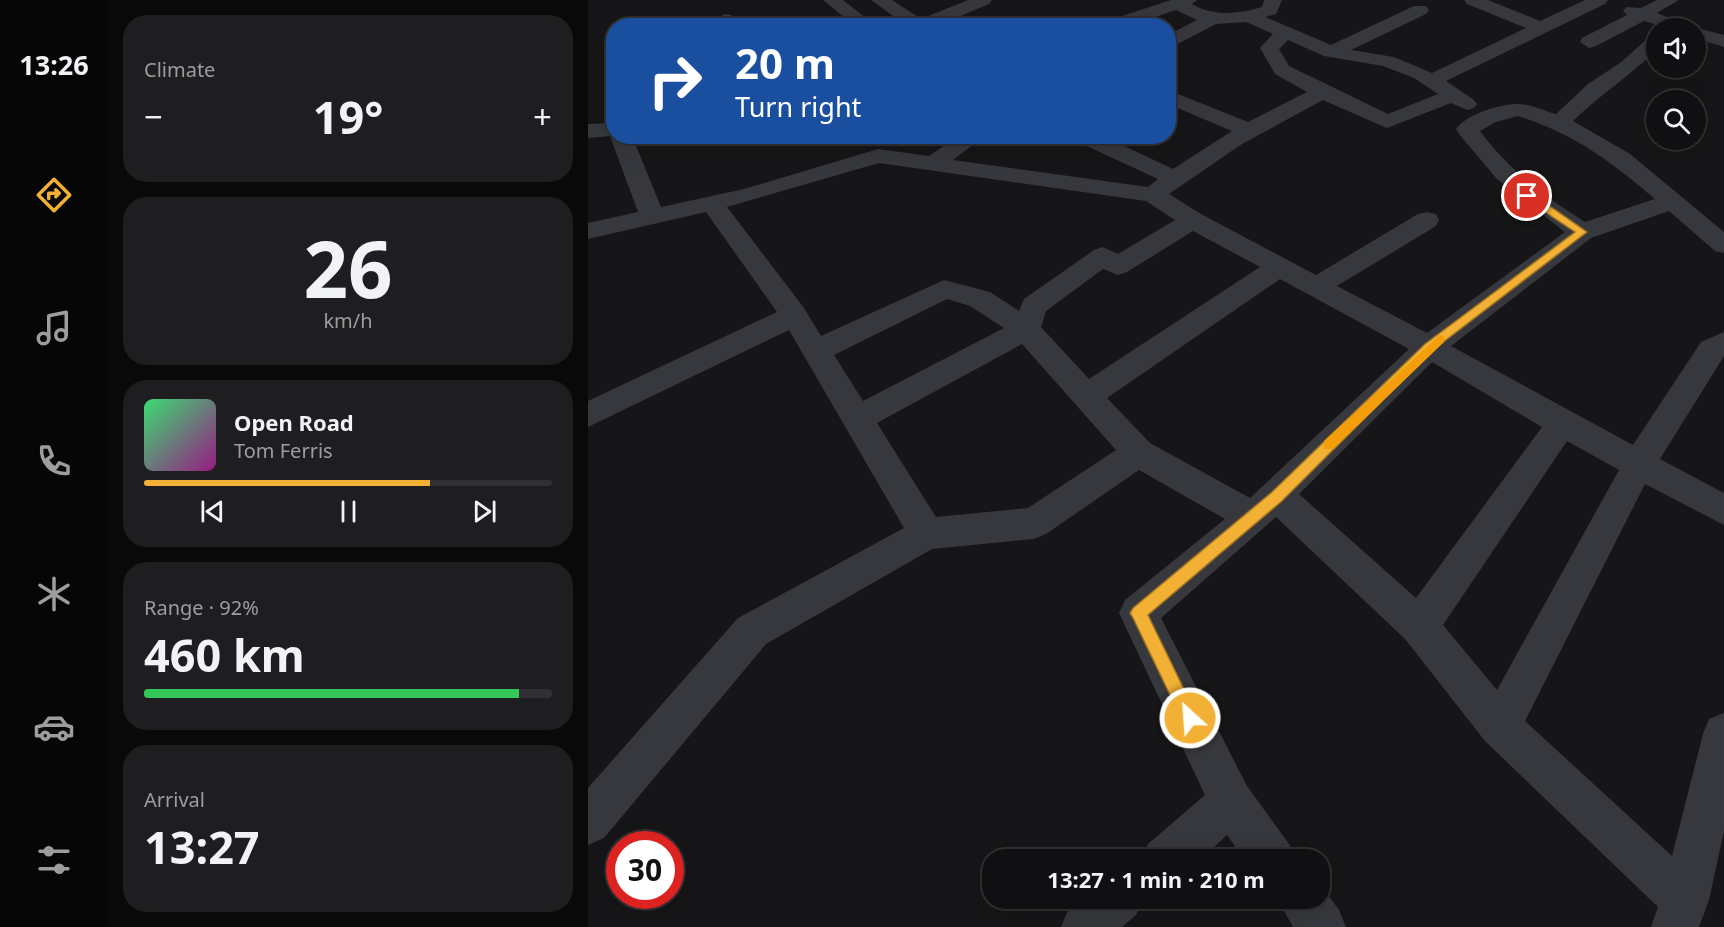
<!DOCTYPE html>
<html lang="en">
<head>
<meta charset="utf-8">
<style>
	:root { --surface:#101012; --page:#1e1e20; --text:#f1f3f6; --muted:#9c9d9f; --line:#303032; --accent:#f2b134 }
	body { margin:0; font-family:"Noto Sans",sans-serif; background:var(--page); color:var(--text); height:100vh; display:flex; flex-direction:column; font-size:22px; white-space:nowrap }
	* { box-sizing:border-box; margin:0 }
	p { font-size:20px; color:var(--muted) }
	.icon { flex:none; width:33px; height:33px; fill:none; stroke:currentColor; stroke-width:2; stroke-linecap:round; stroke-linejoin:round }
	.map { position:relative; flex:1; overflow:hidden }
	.drawer { display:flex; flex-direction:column; gap:15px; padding:15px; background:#09090a; width:480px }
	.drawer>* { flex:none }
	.top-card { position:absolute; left:18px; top:18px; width:570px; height:126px; border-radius:24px; box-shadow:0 6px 24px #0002,0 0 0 2px var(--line); background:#1a4fa0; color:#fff; overflow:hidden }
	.buttons { position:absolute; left:1058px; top:18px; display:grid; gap:12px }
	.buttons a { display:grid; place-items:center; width:60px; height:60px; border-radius:50%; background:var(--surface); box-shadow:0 6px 24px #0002,0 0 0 2px var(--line); font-size:30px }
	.speed { position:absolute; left:18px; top:831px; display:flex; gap:12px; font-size:30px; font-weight:700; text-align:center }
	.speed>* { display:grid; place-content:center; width:78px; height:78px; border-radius:50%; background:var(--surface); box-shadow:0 6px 24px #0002,0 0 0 2px var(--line); line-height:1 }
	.speed .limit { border:9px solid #d22; background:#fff; color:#111 }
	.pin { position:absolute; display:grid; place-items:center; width:51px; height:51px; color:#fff; margin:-26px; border:3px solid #fff; border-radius:50%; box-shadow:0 2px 6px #0007 }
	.me { position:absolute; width:66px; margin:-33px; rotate:334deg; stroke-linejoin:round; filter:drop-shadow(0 0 4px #0008) }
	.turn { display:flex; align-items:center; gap:21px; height:126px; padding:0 30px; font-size:27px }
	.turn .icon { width:78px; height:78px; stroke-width:2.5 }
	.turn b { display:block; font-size:42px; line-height:51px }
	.big { font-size:45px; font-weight:700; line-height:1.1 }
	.drawer .widget { flex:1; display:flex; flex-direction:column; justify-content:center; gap:9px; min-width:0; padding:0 21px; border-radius:24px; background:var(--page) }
	.drawer .dial { align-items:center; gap:0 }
	.dial b { font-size:78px; line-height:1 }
	.song { display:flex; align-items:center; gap:18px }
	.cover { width:72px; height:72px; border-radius:9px; background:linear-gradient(135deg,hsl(140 70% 55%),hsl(310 70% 35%)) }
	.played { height:6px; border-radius:3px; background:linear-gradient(90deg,var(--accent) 70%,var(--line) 70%) }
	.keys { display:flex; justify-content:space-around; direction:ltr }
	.heat { display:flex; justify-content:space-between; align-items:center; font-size:33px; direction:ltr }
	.charge { height:9px; border-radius:4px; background:linear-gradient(90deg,#34c759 92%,var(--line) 0) }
	.trip { position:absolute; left:394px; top:849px; width:348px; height:60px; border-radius:24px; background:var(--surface); box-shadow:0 6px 24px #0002,0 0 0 2px var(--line); font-weight:700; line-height:60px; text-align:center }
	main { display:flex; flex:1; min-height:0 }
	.menu { display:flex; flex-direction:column; width:108px; justify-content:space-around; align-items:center; background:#060607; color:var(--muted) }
	.menu .icon { width:42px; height:42px }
	.menu .on { color:var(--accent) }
	.menu b { font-size:27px; color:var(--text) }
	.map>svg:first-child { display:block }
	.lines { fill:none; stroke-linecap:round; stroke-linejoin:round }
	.street { fill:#37383d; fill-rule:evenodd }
	.route { fill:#f2b134; stroke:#9d7322; stroke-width:1.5 }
	.slow { fill:#f59e0b }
</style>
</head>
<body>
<main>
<nav class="menu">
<b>13:26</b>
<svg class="icon on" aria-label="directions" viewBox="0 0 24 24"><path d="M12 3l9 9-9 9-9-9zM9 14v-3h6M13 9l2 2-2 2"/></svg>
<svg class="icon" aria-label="music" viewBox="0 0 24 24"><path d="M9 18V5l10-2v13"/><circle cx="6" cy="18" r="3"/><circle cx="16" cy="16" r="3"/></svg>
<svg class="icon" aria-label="phone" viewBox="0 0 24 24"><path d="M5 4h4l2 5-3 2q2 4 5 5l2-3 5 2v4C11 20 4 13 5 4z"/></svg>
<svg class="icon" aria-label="climate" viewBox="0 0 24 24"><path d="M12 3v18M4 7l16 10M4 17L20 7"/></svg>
<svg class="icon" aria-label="car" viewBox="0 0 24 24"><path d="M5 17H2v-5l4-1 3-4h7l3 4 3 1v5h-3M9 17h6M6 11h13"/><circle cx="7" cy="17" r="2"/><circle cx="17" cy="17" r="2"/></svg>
<svg class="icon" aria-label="filters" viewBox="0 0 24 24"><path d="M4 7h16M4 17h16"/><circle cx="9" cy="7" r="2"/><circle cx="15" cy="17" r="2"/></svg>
</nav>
<section class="drawer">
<div class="widget"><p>Climate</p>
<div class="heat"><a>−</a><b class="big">19°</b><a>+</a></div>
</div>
<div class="widget dial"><b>26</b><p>km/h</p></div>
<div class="widget">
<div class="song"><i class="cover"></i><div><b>Open Road</b><p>Tom Ferris</p></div></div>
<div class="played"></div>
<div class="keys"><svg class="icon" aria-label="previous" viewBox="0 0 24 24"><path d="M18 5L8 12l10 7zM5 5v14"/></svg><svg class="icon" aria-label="pause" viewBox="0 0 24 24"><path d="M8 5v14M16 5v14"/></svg><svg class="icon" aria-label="next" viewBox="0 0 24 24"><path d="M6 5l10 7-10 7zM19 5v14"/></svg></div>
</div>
<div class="widget"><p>Range · 92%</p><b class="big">460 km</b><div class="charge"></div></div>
<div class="widget"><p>Arrival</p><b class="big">13:27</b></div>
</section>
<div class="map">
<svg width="1136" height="927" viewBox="0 0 1136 927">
	<rect width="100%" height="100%" fill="#161618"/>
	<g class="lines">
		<path class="street" d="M235,0H255L288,26H267Z
			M283,0H304L333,19L380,0H404L401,4L349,26H319Z
			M583,0H609L604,4C626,17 651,14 674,7L676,0H694L688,14L677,17L743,45L826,6H838L841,10L838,14L763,50L806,57L844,73L938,28L879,4L876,0H900L952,21L997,0H1020L1017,4L858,81L886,100L889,104L886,108L879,110L863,103L799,128L735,100L654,144L581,194L613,214L728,275L830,214L839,212L848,214L851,220L848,226L749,286L839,333L977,232L909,179L871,134L868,129C879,114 912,104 930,104C942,104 957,111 968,114L1000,84L1032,63L1061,37L1068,35V51C1041,76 1012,95 985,121L1042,154L1136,232V253L1127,251L1081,211L1003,238L863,346L1045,445L1113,342L1136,332V356L1072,459L1136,493V525L1057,484L937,721L1084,856L1115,734L1121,719L1136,713V831L1121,900L1111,927H1063L1070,907L897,741L817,639L688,517L573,618L659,786L701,844L708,860H657L639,835L612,860H553L560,844L617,795L531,613L537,600L637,519L551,470L458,534L446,539L344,549L178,644L16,838L0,845V788L150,618L316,528L201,330L0,427V401L189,312L118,212L0,239V223L50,212L22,136L0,138V124L26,123V136H44L73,207L156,189L290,149L341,156L370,136H396L365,160L560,187L570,179L488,141L485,136H515L585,169L644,131L580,104V90L660,122L719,92L687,74L672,48L685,34L658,22L628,24L580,49V35L609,20L588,10L541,26H513L516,22ZM700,40L736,56L795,66L826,78L850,94L800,114L701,66L691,49ZM930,116C985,133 1024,162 1067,199L997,222C957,197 920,169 892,131L908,122ZM291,163L558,201L587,220L530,254L515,247L506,250L436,299L431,311L402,292L356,280L233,336L216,308L139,207ZM605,231L672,267L501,379L453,327L458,311L515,269L530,275L539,272ZM692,279L821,349L662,498L562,443L519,398ZM359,299L382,306L416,328L275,401L246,355ZM434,344L528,450L440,508L348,517L289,423ZM844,362L954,427L828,598L711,494ZM979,441L1031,470L909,690L855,625Z
			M1069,0H1091L1069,13L1105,27L1136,35V47L1107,38V28H1079L1056,21L1008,46L1001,48L992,42L994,38L1039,15L1035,11L1038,7L1053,8Z
			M137,14L143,15L153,26H133L128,19Z
			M732,884L751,910L758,927H705L689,898H732Z
			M493,898H555L548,915L534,927H473L480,910Z"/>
	</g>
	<path class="route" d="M936,193H943L999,232L845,350L694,501L560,615L610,718L608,724L602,727L596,724L545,618L542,613L545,608L684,492L837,344L987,232L936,198Z"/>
	<path class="slow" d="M852,335L856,336V342L745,449H736V441Z"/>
</svg>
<div class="buttons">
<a><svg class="icon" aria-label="sound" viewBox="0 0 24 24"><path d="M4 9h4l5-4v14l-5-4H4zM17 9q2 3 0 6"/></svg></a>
<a><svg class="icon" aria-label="search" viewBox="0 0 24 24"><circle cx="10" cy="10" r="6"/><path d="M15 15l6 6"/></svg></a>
</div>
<div class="speed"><div class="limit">30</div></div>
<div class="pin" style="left:939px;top:196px;background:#d93025"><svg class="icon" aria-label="arrive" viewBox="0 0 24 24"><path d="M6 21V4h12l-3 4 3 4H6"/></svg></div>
<svg class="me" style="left:602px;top:718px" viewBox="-20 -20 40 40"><circle r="17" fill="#f2b134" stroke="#fff" stroke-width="3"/><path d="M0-11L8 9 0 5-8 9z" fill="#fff"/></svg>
<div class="trip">13:27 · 1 min · 210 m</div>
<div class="top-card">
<div class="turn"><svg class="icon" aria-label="right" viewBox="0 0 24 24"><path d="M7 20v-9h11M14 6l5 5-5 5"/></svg><div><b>20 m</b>Turn right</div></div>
</div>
</div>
</main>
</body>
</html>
